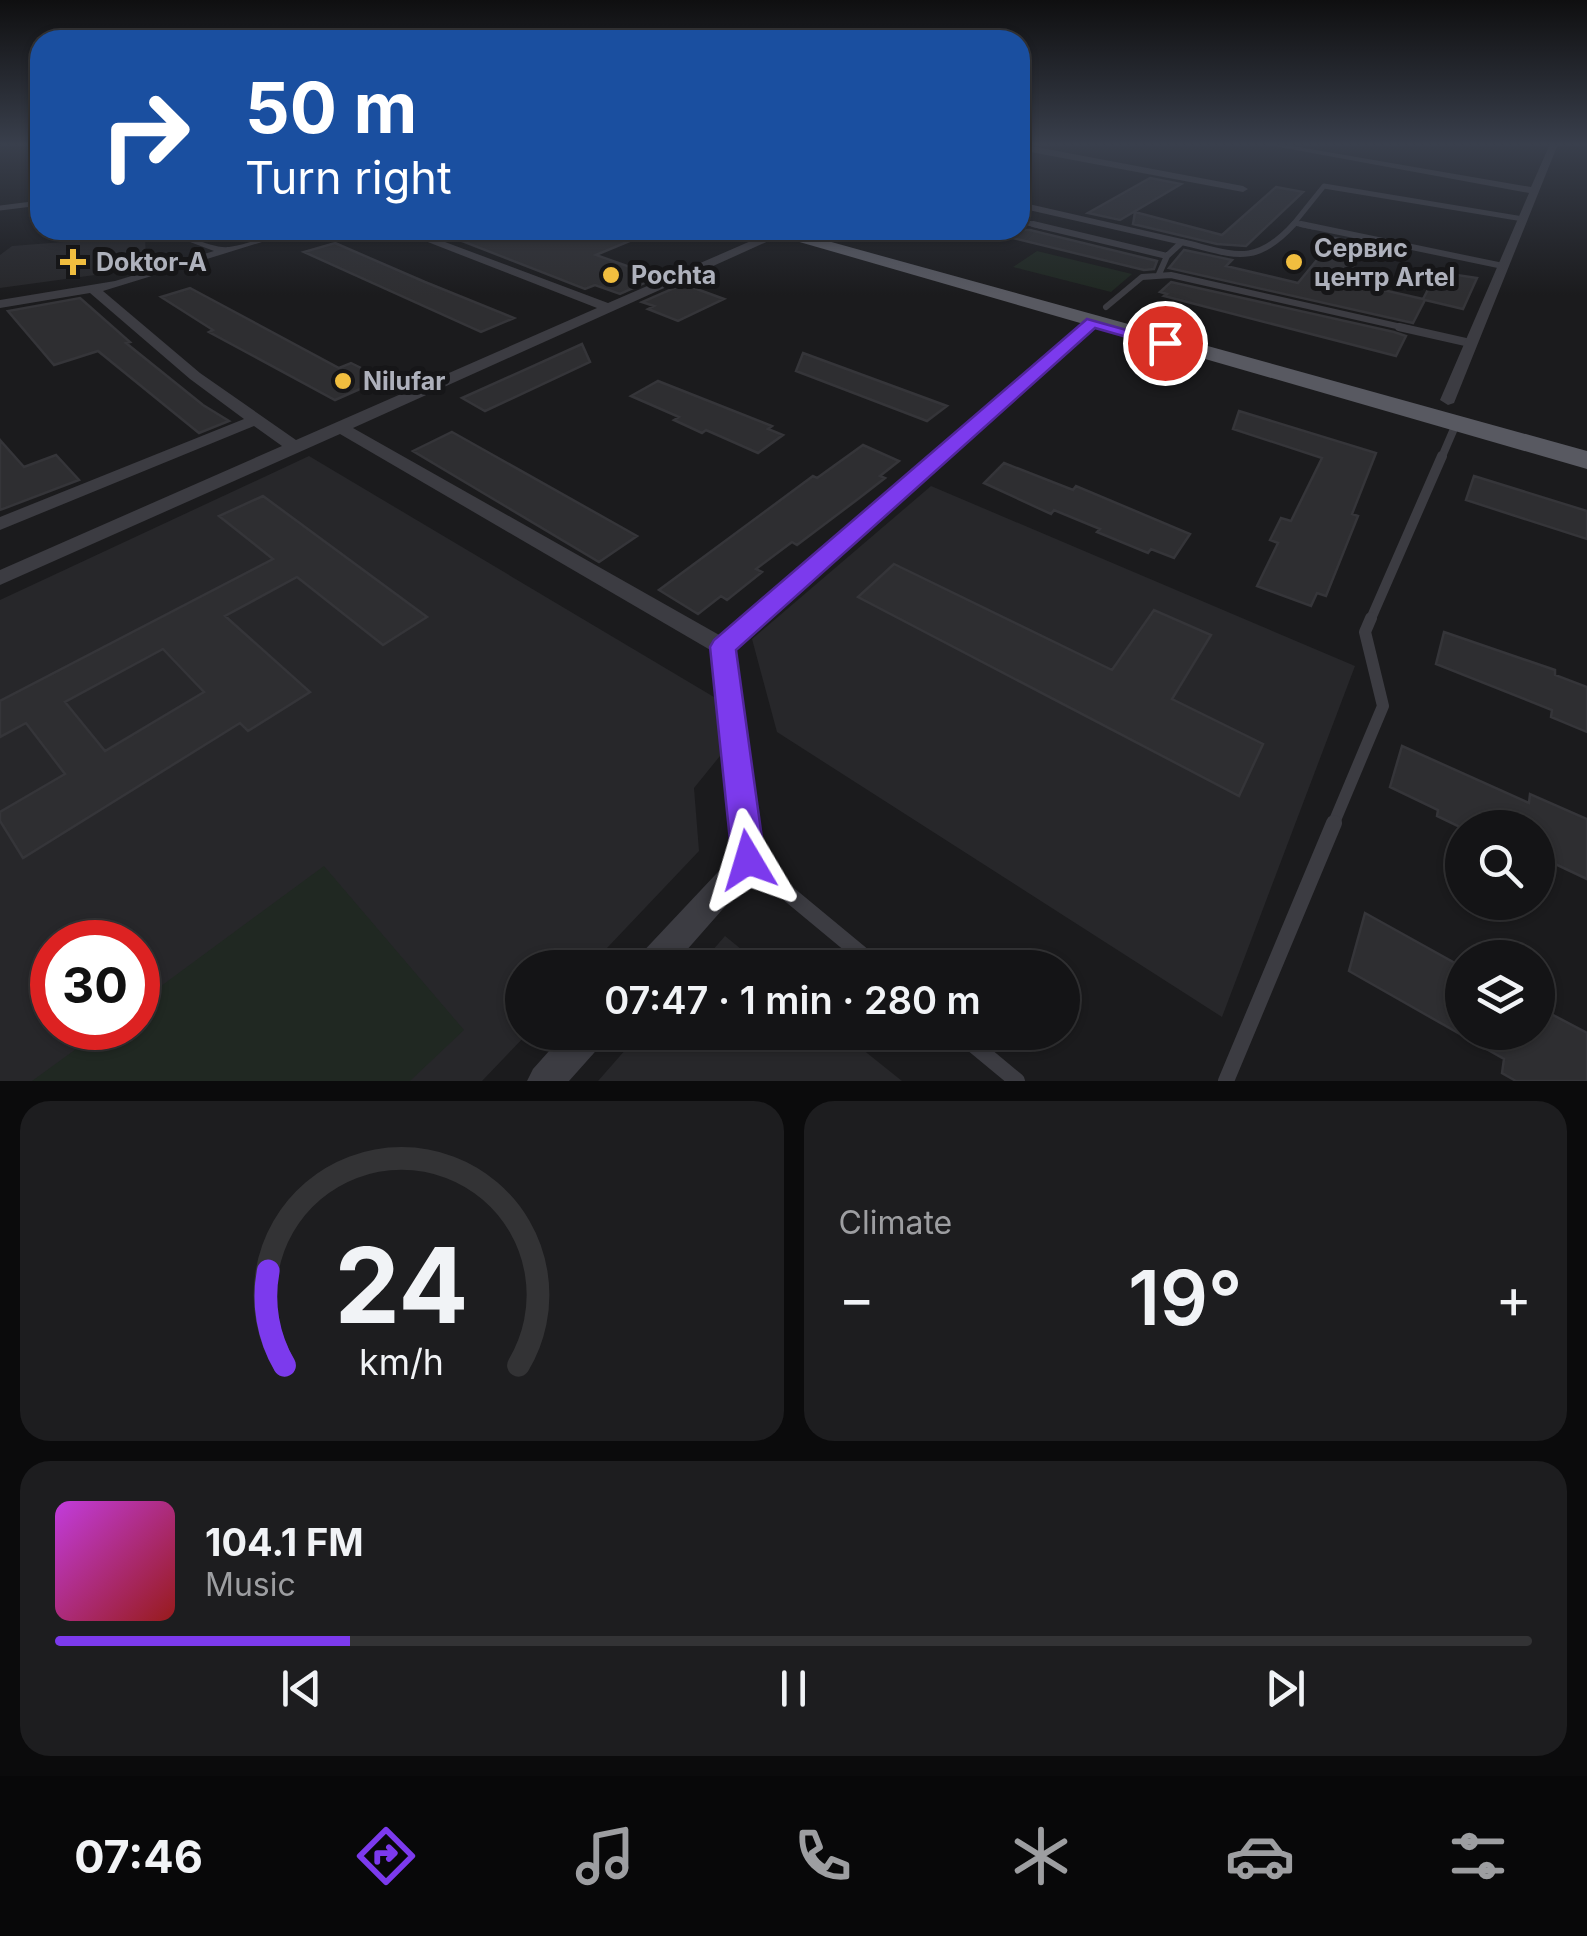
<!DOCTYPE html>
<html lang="en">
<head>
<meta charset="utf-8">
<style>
	:root { --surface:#141416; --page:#1d1d1f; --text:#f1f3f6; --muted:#9d9ea1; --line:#333335; --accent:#7c3aed }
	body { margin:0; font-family:Inter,sans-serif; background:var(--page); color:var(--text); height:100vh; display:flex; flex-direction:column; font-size:38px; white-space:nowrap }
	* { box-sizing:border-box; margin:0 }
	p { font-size:32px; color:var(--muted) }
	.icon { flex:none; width:55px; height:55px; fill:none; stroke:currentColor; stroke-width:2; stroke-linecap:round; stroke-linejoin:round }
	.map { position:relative; height:1081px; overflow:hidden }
	.side { display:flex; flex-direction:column; gap:20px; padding:20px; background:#0b0b0c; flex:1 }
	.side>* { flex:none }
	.hud { position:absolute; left:30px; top:30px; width:1000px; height:210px; border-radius:30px; box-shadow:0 2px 8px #0004,0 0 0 2px var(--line); background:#1a4fa0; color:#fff; overflow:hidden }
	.buttons { position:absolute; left:1445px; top:810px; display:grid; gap:20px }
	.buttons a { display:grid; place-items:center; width:110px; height:110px; border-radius:50%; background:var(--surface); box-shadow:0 2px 8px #0004,0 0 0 2px var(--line); font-size:50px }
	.speed { position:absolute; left:30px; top:920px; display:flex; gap:20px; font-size:50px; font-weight:700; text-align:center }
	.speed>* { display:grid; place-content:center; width:130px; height:130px; border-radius:50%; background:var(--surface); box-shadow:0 2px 8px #0004,0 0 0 2px var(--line); line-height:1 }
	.speed .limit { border:15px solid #d22; background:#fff; color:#111 }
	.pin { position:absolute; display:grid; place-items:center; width:85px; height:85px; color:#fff; margin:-42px; border:5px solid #fff; border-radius:50%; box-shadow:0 2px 10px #0007 }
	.me { position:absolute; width:110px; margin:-55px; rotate:353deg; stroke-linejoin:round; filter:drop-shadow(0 0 8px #0008) }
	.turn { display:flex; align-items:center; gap:35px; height:210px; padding:0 50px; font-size:45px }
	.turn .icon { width:130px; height:130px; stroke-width:2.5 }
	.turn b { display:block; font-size:70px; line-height:85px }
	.big { font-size:75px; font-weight:600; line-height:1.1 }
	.side .widget { flex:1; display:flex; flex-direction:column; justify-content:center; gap:15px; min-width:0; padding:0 35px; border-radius:30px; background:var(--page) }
	.side .dial { align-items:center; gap:0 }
	.dial svg { height:260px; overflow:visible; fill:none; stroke:var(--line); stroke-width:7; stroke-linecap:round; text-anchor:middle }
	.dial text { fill:var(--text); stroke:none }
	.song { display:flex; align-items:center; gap:30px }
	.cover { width:120px; height:120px; border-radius:15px; background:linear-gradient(135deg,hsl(290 70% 55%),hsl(0 70% 35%)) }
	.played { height:10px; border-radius:5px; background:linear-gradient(90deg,var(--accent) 20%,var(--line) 20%) }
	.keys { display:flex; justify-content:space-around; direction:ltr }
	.heat { display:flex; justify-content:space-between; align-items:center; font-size:55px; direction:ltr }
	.side .tiles { flex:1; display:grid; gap:20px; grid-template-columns:1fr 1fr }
	.widget:last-child { grid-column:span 2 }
	.trip { position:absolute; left:505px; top:950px; width:575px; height:100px; border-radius:50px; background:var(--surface); box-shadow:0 2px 8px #0004,0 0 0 2px var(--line); font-weight:600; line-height:100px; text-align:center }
	.menu { display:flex; height:160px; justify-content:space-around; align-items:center; background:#080809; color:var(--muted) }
	.menu .icon { width:70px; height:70px }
	.menu .current { color:var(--accent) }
	.menu b { font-size:45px; color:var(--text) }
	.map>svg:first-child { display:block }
	.built { fill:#27272a; fill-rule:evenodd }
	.green { fill:#202822 }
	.building { fill:#2e2e31; stroke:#353539; stroke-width:2.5; fill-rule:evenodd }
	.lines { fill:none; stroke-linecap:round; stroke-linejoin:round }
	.lane-far5 { stroke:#3c3c42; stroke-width:5 }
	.lane-far4 { stroke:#3c3c42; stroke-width:6 }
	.lane-far3 { stroke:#3c3c42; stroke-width:8 }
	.lane-far2 { stroke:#3c3c42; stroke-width:10 }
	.lane-far1 { stroke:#3c3c42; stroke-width:12 }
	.lane { stroke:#3c3c42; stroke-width:16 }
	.street { fill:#3c3c42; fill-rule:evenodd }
	.primary { fill:#585961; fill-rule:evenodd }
	.route { fill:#7c3aed; stroke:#51269a; stroke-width:2.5 }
	.poi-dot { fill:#f1be3f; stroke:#161618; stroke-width:4 }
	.labels { text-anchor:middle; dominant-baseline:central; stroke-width:10; stroke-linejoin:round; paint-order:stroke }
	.far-poi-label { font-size:25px; font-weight:bold; fill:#aeb1bc; stroke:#161618; text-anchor:start }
</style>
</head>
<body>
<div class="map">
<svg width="1587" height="1081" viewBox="0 0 1587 1081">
	<rect width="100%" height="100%" fill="#1b1b1d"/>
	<path class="built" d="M145,230L146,268L0,288V255L12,246L89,240Z
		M309,456L719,700L724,751L694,788L699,851L589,967L522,968V1032L528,1033L482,1081H0V600ZM52,942H138V1028H52Z
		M931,486L1355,666L1222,1017L777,732L752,639Z
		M725,936L763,967H698Z
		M641,1032L842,1033L902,1081H598Z"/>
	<path class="green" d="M1037,251L1132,274L1111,292L1013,267Z
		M324,866L464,1030L410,1081H32L105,1028H138V1003Z"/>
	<path class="building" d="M1150,178L1181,184L1120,220L1088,213Z
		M1276,187L1303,192L1246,246L1217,244L1133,224L1135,212L1222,235Z
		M434,230H656L596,255L658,277L620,294L595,285L585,289Z
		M1014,230H1030L1157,261L1154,269L1144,270L1013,238Z
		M1335,238L1369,245L1343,281L1423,299L1437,272L1477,278L1463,309L1425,300L1413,323L1169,268L1184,250L1232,260L1226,266L1298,283Z
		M335,243L425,282L514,318L481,332L304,252Z
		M1171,282L1394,332L1406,336L1396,356L1164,296L1167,294L1160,292Z
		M681,285L694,288L724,299L678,321L648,309L654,306L642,302Z
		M190,288L339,368L351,363L383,379L335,400L209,332L213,330L161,297Z
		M80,298L130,342L126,343L203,405L229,421L199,433L98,351L54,365L8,311Z
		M582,344L590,362L485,411L462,398Z
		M803,353L947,406L927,421L796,371Z
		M658,381L772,426L768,429L783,435L758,453L706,430L702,433L674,420L679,417L631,396Z
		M1239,411L1376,453L1352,514L1358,516L1326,596L1317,593L1311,606L1257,586L1278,543L1270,540L1281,518L1291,521L1322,458L1233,429Z
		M452,432L637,536L599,562L413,451Z
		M0,440L24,467L56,455L79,480L0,510Z
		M863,445L899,461L880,476L885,478L858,499L797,545L792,542L756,569L762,572L727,600L721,596L698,614L659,590L813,476L817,478Z
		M1004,463L1073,490L1076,486L1190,534L1174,558L1151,549L1148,553L1097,532L1100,529L1054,510L1051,514L984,483Z
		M1474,476L1587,511V539L1466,500Z
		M263,496L427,617L383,645L297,577L225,616L310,692L248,731L240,723L23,858L0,821V812L65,774L26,723L0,737V701L273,559L219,516ZM163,649L204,692L105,751L65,702Z
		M894,564L1112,670L1154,610L1211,635L1172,699L1263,744L1239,796L858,597Z
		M1444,632L1555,670V675L1587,687V732L1551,717L1552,710L1436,664Z
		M1402,746L1529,803L1530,794L1587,819V879L1538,856V828H1462L1437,816L1438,810L1390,787Z
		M1365,913L1462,967V1032H1538V1007L1587,1033V1081H1516L1502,1073L1504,1059L1349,971Z"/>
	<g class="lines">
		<path class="lane-far5" d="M0,208L40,203
			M1020,221L1044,227
			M1295,223L1313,227
			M1291,227L1324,186L1523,219"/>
		<path class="lane-far4" d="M1033,224L1167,256
			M1301,224L1503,266
			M1159,274L1167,256L1182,242C1233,254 1254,268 1294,224
			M1106,307L1142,277L1171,275L1410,329"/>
		<path class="lane-far3" d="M1399,327L1470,343
			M1441,459L1456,424"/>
		<path class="lane-far2" d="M1370,621L1442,456"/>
		<path class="lane-far1" d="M1333,825L1383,706L1365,632L1371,618"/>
		<path class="lane" d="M749,861L878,968
			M958,1032L1017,1081
			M1226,1081L1334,823"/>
		<path class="street" d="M1020,144L1243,186L1248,189L1243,192L1020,150Z
			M1263,144H1281L1531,187L1550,144H1558L1454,403L1448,405L1440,400L1529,193Z
			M1020,202L1182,239L1188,242L1182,245L1020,208Z
			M158,230C182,230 209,249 229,247C254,244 275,230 301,230L103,291L200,373L296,440L597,308L397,230H413L608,303L774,231H782V235L353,428L721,636L1087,320L1099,323L735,650L762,860L758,869L671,968H633L638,957L733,856L712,651L340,434L0,585V570L282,446L254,426L0,530V517L244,419L190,379L90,293L0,308V300L115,281L214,251Z
			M566,1032H607L602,1044L569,1081H527L533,1069Z"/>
		<path class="primary" d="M758,230H788L1587,451V469Z"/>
	</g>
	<linearGradient id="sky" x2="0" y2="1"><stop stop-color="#0f0f10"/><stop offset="0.49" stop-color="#393f4c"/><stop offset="1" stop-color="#393f4c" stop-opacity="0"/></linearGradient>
	<rect width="1587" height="295" fill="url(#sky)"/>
	<path class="route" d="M1087,319L1173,343L1165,348L1095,328L736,650L765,860L760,871L748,875L737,871L732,860L710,647L714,640Z"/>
	<g class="poi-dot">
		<path d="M68 247h10v10h10v10h-10v10h-10v-10h-10v-10h10z"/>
		<circle cx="1294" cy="262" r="10"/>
		<circle cx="611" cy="275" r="10"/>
		<circle cx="343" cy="381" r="10"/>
	</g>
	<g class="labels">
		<g class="far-poi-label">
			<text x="1314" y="248">Сервис<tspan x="1314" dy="29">центр Artel</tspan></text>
			<text x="96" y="262">Doktor-A</text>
			<text x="631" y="275">Pochta</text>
			<text x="363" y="381">Nilufar</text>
		</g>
	</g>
</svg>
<div class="buttons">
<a><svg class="icon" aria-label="search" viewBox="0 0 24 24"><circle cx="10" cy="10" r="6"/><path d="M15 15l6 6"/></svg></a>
<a><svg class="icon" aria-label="layers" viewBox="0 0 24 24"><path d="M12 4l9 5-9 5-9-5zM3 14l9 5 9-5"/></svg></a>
</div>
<div class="speed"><div class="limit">30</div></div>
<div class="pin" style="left:1165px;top:343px;background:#d93025"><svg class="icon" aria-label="arrive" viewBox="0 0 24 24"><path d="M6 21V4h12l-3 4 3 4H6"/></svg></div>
<svg class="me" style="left:748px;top:860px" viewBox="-20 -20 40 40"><path d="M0-17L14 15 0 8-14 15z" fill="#7c3aed" stroke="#fff" stroke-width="4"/></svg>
<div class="trip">07:47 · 1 min · 280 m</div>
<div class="hud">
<div class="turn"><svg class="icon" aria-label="right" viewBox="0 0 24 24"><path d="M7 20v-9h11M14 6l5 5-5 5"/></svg><div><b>50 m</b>Turn right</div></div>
</div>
</div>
<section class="side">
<div class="tiles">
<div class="widget dial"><svg viewBox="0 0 100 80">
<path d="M14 69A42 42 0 1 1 86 69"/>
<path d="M14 69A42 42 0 0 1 9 40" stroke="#7c3aed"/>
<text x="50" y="56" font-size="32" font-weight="700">24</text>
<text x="50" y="72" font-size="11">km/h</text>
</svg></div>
<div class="widget"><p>Climate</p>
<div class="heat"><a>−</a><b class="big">19°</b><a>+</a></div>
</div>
<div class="widget">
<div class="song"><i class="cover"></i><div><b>104.1 FM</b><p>Music</p></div></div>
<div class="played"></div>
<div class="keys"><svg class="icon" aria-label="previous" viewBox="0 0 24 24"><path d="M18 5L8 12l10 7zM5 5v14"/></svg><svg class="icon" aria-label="pause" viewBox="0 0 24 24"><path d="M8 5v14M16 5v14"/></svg><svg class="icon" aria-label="next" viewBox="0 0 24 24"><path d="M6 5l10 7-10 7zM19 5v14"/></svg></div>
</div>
</div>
</section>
<nav class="menu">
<b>07:46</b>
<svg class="icon current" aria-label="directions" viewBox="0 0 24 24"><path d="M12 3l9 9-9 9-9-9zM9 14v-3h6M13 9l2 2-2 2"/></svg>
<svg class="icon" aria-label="music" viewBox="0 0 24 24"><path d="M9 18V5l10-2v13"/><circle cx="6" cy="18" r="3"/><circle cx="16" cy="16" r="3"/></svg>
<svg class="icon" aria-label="phone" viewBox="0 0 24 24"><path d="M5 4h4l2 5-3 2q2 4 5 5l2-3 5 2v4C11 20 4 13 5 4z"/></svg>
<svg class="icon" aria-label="climate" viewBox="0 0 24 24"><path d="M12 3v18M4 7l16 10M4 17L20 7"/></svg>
<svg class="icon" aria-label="car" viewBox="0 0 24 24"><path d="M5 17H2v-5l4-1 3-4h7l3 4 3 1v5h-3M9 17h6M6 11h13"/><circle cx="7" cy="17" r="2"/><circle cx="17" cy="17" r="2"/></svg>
<svg class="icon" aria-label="filters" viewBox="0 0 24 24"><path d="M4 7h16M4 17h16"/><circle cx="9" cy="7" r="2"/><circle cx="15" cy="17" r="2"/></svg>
</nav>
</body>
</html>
